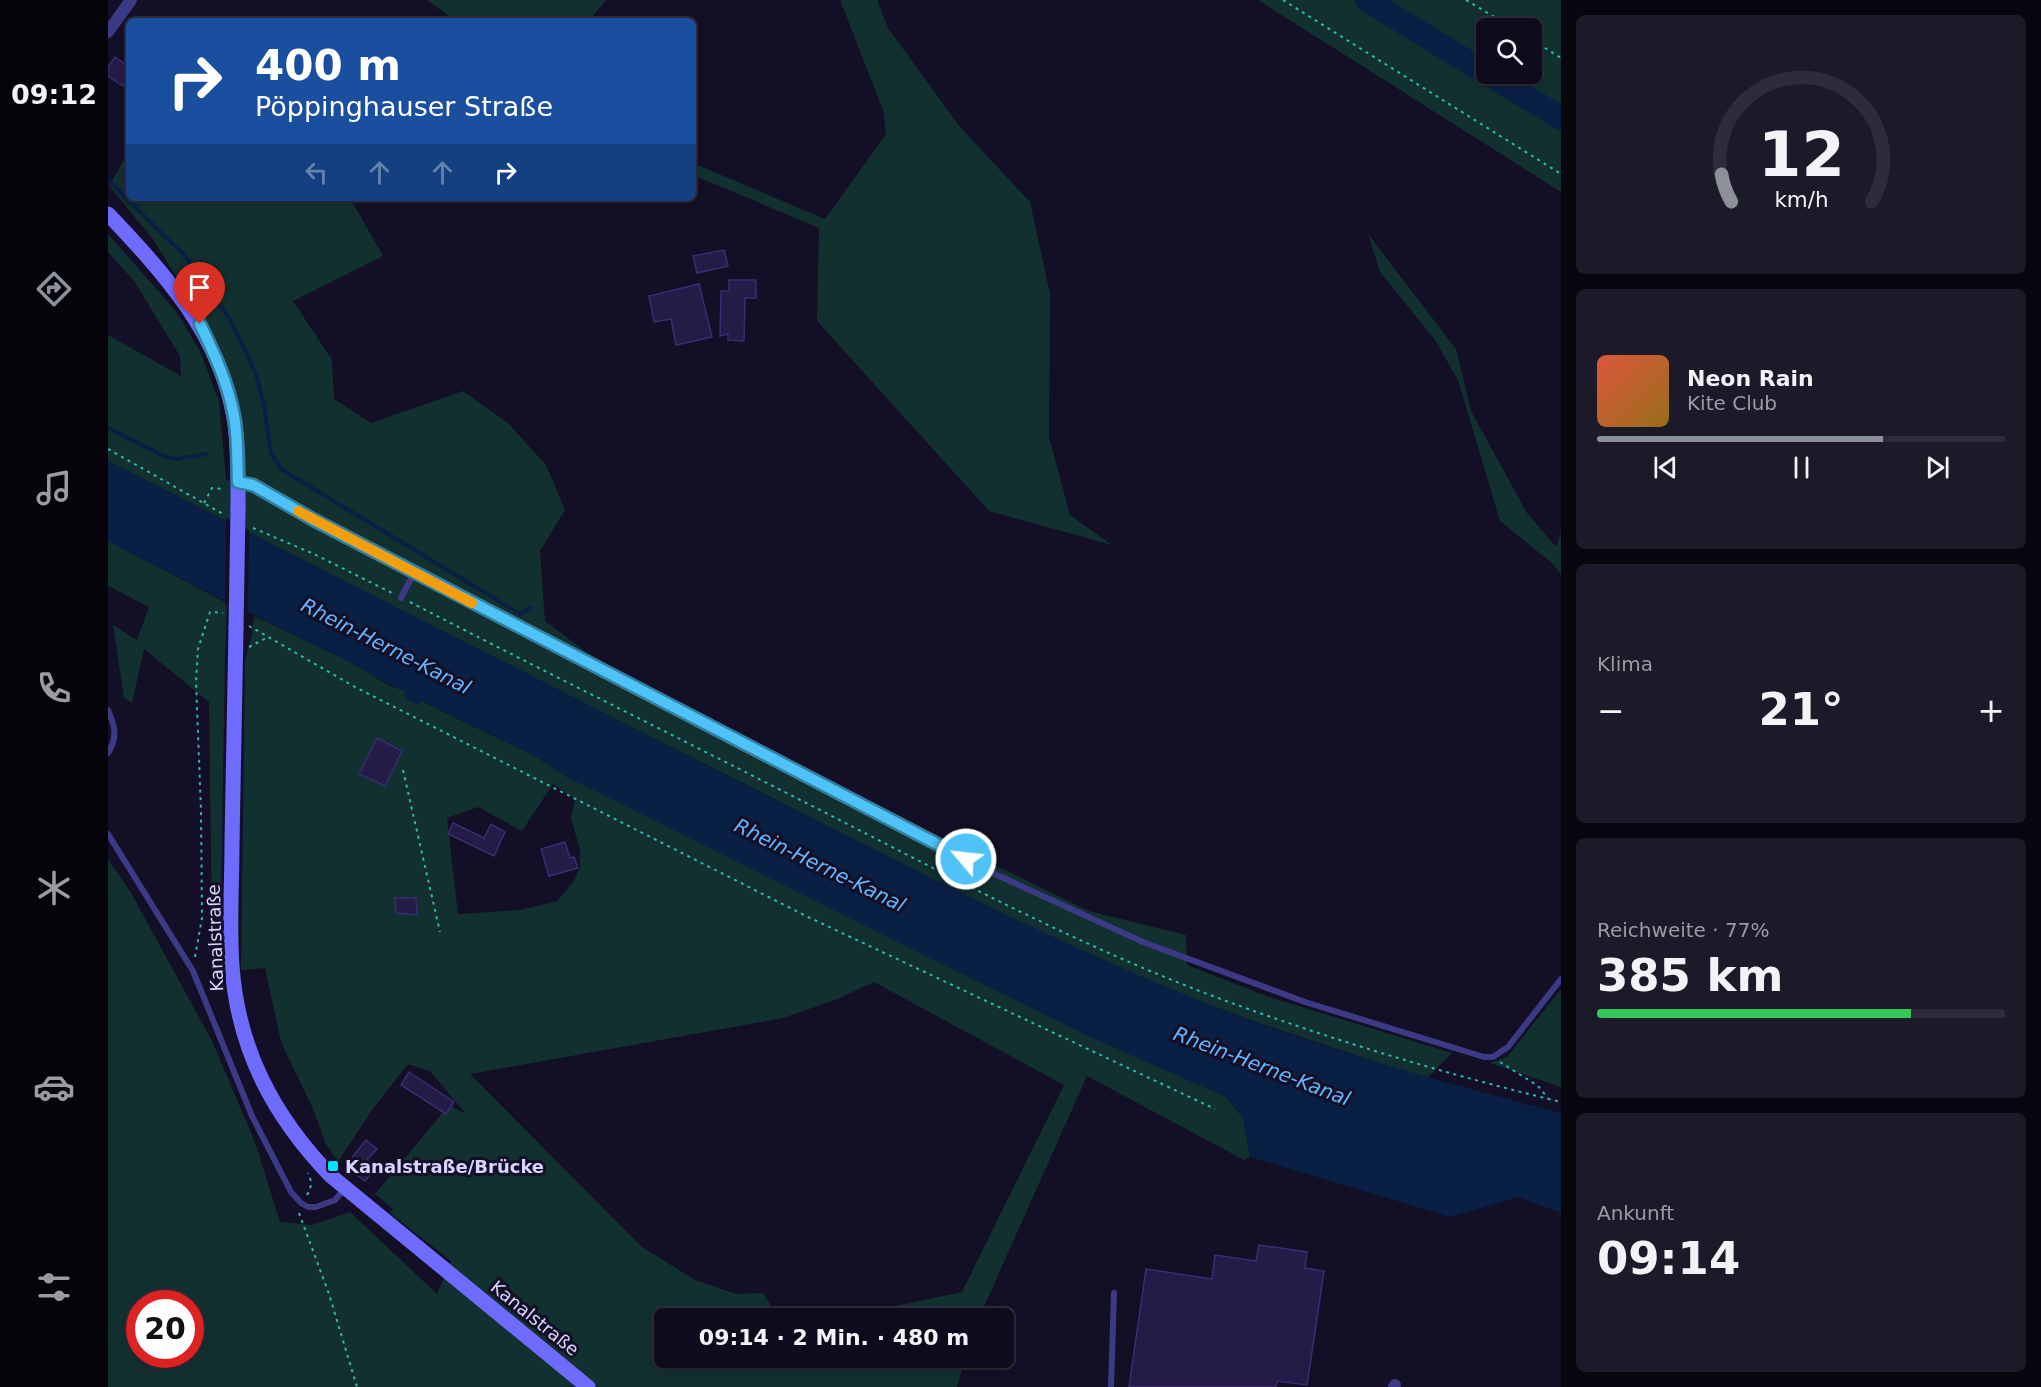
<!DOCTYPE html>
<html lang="de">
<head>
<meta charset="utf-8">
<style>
	:root { --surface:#0e0b1c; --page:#1c1929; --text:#f1f3f6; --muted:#9b9ba3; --line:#2e2b3b; --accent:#8c9099 }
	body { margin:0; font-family:"DejaVu Sans",sans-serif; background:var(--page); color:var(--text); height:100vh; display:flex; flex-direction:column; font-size:22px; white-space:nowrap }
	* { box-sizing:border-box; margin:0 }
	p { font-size:20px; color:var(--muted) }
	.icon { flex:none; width:33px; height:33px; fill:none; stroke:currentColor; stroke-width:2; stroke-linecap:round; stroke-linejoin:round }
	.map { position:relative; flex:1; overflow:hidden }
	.sheet { display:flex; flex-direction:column; gap:15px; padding:15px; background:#08060f; width:480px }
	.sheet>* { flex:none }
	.top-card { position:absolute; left:18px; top:18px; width:570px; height:183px; border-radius:9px; box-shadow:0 3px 9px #0003,0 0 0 2px var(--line); background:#1a4fa0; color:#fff; overflow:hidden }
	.buttons { position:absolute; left:1368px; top:18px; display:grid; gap:12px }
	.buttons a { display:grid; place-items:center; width:66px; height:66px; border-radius:9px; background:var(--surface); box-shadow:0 3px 9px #0003,0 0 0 2px var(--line); font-size:30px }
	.speed { position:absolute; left:18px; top:1290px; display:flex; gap:12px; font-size:30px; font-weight:700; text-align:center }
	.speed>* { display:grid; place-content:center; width:78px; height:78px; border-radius:50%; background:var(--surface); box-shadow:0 3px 9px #0003,0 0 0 2px var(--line); line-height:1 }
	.speed .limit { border:9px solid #d22; background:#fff; color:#111 }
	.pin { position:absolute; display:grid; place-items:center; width:51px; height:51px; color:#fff; margin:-62px -26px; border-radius:50% 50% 50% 0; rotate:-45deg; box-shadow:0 0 6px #0007 }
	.pin .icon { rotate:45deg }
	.me { position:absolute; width:66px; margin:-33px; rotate:298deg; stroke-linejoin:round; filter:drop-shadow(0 0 4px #0008) }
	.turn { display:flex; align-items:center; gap:21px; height:126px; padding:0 30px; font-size:27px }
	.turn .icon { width:78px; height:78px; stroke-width:2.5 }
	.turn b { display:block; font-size:42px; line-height:51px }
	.lanes { display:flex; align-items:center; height:57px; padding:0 30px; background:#0003; justify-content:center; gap:30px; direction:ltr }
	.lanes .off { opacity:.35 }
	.big { font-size:45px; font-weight:700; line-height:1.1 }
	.sheet .widget { flex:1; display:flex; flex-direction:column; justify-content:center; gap:9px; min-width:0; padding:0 21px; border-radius:9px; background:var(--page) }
	.sheet .dial { align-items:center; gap:0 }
	.dial svg { height:156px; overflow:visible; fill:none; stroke:var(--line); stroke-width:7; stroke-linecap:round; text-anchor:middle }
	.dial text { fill:var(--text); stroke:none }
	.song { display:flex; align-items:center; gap:18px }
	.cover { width:72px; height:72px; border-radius:9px; background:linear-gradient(135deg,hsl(10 70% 55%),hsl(40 70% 35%)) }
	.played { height:6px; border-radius:3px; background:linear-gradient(90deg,var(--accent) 70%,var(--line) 70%) }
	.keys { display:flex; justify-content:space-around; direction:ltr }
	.heat { display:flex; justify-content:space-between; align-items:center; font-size:33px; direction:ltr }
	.charge { height:9px; border-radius:4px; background:linear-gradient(90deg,#34c759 77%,var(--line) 0) }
	.trip { position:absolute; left:546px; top:1308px; width:360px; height:60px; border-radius:9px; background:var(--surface); box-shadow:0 3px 9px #0003,0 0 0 2px var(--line); font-weight:700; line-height:60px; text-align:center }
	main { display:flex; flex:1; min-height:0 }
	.menu { display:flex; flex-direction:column; width:108px; justify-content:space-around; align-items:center; background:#06040b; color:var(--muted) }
	.menu .icon { width:42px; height:42px }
	.menu .current { color:var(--accent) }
	.menu b { font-size:27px; color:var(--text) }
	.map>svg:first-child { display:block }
	.green { fill:#12302f; fill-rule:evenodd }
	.water { fill:#0a1f44 }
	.pier { fill:#130f26 }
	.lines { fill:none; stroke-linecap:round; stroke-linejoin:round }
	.stream { stroke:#0a1f44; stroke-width:4 }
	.river { stroke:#0a1f44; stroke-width:24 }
	.building { fill:#241b47; stroke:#3b2d73; stroke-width:1.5 }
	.path { stroke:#2fb8b0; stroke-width:2; stroke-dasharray:3 4.5; stroke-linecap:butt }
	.lane { stroke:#3d3a85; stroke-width:6 }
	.street { stroke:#3d3a85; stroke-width:12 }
	.secondary { stroke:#6f6bff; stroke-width:15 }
	.secondary-bridge { stroke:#6f6bff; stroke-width:15 }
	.route-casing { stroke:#337fa1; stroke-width:15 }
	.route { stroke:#4fc3f7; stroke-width:10 }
	.slow { stroke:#f59e0b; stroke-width:10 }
	.poi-dot { fill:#00e5ff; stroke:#130f26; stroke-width:2 }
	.labels { text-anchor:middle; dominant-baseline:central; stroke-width:6; stroke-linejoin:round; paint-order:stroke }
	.street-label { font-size:18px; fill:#d9d4ff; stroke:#130f26 }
	.poi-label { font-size:18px; font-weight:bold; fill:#d9d4ff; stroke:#130f26; text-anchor:start }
	.water-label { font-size:20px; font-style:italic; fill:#62b6ff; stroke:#130f26 }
</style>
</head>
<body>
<main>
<nav class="menu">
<b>09:12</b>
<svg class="icon current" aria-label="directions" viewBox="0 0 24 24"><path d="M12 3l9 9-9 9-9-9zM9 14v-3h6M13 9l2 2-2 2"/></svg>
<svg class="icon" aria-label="music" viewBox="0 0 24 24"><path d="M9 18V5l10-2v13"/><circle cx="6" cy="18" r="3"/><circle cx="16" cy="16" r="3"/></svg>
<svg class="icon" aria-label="phone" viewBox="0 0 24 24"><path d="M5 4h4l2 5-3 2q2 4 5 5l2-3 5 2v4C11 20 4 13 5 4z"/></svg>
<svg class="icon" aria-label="climate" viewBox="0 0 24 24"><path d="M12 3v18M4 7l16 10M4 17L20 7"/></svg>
<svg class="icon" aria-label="car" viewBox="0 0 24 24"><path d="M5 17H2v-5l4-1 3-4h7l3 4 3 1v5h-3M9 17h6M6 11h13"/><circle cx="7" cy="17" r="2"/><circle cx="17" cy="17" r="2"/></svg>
<svg class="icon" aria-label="filters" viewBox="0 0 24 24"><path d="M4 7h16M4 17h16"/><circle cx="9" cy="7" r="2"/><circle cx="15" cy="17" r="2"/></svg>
</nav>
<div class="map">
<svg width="1453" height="1387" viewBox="0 0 1453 1387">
	<rect width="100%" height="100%" fill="#130f26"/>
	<path class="green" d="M319,0H498L481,21H348Z
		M732,0H769L780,28L852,127L922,202L942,294L941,437L962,515L1004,545L881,511L709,321L711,228L585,175V163L717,219L778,134L775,110Z
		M1150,0H1453V192L1172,14ZM1378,28H1424V74H1378Z
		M21,151V198H242L275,256L185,301L224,360L226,399L263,423L355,391L400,423L438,465L457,510L432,551L437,621L477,651L599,723L806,826L981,911L1078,935L1079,965L1161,997L1344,1053L1319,1078C1217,1046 1114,1013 1016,970C884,912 756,844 627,779C418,674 209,567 0,461V335L73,376L72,356L26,281L0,252V234L68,311L92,351L111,401L118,480L130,482L105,337L45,239L1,186Z
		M1260,234L1348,349L1363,411L1419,513L1448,547L1453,533V575L1445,564L1392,521L1350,380L1327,340L1272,272Z
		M0,541L119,603L117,655L112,963L104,930L101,702L36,649L24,703L16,698L5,625L29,640L41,607L0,586Z
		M146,616L249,665L278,684L297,691L310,705L313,701L427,756L457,776L1118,1097L1135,1118L1142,1157L1136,1160L979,1076L871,1318H556V1358H857L849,1387H0V859L22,891L104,1041L147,1142L172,1222L204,1225L242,1212L329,1294L343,1261L282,1213L285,1209L267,1194L341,1105L358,1114L322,1071L300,1064L264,1110L230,1162L218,1144L205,1109L173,1042L157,968L133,970L137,662L144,634ZM445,784L467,799L463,818L472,850V868L466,881L449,901L412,910L350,914L339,818L370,807L414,831ZM766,982L956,1085L854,1292L787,1306L683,1313L664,1307L655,1293L628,1294L587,1280L534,1247L362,1074L675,1018L727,1000ZM32,1304H82V1354H32Z
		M1453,989V1087L1382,1063L1399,1057Z"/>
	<path class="water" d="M0,461C220,572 438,684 658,795C811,872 963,951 1123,1013C1231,1054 1342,1084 1453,1113V1213L1411,1197L1342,1217L1142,1157L1135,1118L1118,1097L991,1041L825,960L457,776L427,756L313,701L310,705L297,698V691C271,681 249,665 224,653C149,617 74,580 0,541Z"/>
	<path class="pier" d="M118,518L141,530L140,616L117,605Z"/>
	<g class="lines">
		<path class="stream" d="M0,180L77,256L123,321L148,374L156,405L163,453L173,469L412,614L423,607
			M0,428L56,456L69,459L99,454"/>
		<path class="river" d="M1259,0L1378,73
			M1380,74L1453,118"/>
	</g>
	<path class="building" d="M7,57L21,67V78L15,86L0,76V67Z
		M616,250L620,266L589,273L585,256Z
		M621,280H648V298H637L636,341L620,340V334L612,336L613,291H621Z
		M591,284L604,337L568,345L563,319L546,322L541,296Z
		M269,738L294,751L277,786L251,774Z
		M345,823L376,838L383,824L397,832L386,856L340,834Z
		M457,842L462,858L466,857L470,868L441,876L433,849Z
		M287,898H308L309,915L288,913Z
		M301,1072L346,1102L338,1114L293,1085Z
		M258,1140L269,1149L259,1160L268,1167L257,1181L237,1166Z
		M1151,1245L1199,1252L1197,1268L1216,1271L1199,1385L1169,1381L1168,1387H1021L1038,1269L1104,1279L1107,1255L1148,1261Z"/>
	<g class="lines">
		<path class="path" d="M1175,0L1453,174
			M1358,0L1405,28
			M1424,40L1453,58
			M0,449L115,514
			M96,503L104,488L115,489
			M145,528L206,554L284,593
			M302,602C439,673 577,741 714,811C841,876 968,944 1102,995C1217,1038 1334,1073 1453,1102
			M141,626L247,687L698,916L1107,1109
			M141,647L160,637
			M295,770L332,932
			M87,957L94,918L93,811L88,681L90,649L102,612L115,613
			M1392,1062L1430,1086L1440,1098
			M199,1195C204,1187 204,1181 200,1173
			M191,1213L221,1294L249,1387"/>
		<path class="lane" d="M131,482L145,485L206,521L878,870L1035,942L1197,1002L1376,1057H1385L1400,1047L1453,979
			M293,598L306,573
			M0,710C7,726 10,738 0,753
			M0,834L85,971L144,1116L183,1192L193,1203L200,1207H208L227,1200L237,1188
			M1003,1387L1006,1293"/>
		<path class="street" d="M0,32L23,0
			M1286,1387L1287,1385"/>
		<path class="secondary" d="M0,214C56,273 112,334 126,418C131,448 130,480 130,510
			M128,628C127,700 125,771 124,843C124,884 121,926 124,966C130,1050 166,1117 223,1176L480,1387"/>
		<path class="secondary-bridge" d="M128,628L130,510"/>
	</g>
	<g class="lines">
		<g class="route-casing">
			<path id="route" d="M92,324C106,353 120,383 126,416C130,438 129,460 130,482L145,485L206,520L858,859"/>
		</g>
		<use href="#route" class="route"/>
		<path class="slow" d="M190,511L364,603"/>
	</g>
	<rect class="poi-dot" x="219" y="1160" width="12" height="12" rx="3"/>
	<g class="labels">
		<g class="street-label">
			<text transform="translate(107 938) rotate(-92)">Kanalstraße</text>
			<text transform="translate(427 1318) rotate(39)">Kanalstraße</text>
		</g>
		<g class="poi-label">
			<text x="237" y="1166">Kanalstraße/Brücke</text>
		</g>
		<g class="water-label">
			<text transform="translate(278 646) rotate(27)">Rhein-Herne-Kanal</text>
			<text transform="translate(712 865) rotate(26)">Rhein-Herne-Kanal</text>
			<text transform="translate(1154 1066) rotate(21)">Rhein-Herne-Kanal</text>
		</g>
	</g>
</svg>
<div class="buttons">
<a><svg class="icon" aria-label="search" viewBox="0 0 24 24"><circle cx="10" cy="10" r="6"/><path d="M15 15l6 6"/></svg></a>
</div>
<div class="speed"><div class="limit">20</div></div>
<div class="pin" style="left:92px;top:324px;background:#d93025"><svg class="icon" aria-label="arrive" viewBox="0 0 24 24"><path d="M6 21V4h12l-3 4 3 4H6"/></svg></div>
<svg class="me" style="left:858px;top:859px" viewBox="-20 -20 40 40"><circle r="17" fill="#4fc3f7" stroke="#fff" stroke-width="3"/><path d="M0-11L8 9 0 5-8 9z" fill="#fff"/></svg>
<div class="trip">09:14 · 2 Min. · 480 m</div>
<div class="top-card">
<div class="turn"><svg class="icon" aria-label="right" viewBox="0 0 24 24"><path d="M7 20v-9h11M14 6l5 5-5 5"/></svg><div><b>400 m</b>Pöppinghauser Straße</div></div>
<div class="lanes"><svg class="icon off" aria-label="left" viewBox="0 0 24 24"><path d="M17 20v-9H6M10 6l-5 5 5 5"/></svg><svg class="icon off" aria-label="ahead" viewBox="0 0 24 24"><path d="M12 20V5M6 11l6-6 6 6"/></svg><svg class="icon off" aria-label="ahead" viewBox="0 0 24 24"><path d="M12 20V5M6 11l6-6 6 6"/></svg><svg class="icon" aria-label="right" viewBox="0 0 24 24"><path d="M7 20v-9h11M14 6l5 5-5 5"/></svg></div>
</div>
</div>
<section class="sheet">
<div class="widget dial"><svg viewBox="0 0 100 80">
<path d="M14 69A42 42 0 1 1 86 69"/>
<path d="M14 69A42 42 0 0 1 9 55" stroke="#8c9099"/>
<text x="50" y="56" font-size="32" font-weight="700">12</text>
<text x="50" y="72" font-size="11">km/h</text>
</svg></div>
<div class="widget">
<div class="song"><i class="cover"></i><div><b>Neon Rain</b><p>Kite Club</p></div></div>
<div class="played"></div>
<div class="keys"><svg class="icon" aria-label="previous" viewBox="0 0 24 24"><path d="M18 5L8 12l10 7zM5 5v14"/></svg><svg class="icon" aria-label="pause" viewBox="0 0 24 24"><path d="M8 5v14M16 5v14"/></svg><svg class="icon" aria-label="next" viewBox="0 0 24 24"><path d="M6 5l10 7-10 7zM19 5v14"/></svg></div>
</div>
<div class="widget"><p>Klima</p>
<div class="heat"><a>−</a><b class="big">21°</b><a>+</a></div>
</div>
<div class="widget"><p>Reichweite · 77%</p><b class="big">385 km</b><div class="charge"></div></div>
<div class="widget"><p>Ankunft</p><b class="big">09:14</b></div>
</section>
</main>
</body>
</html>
